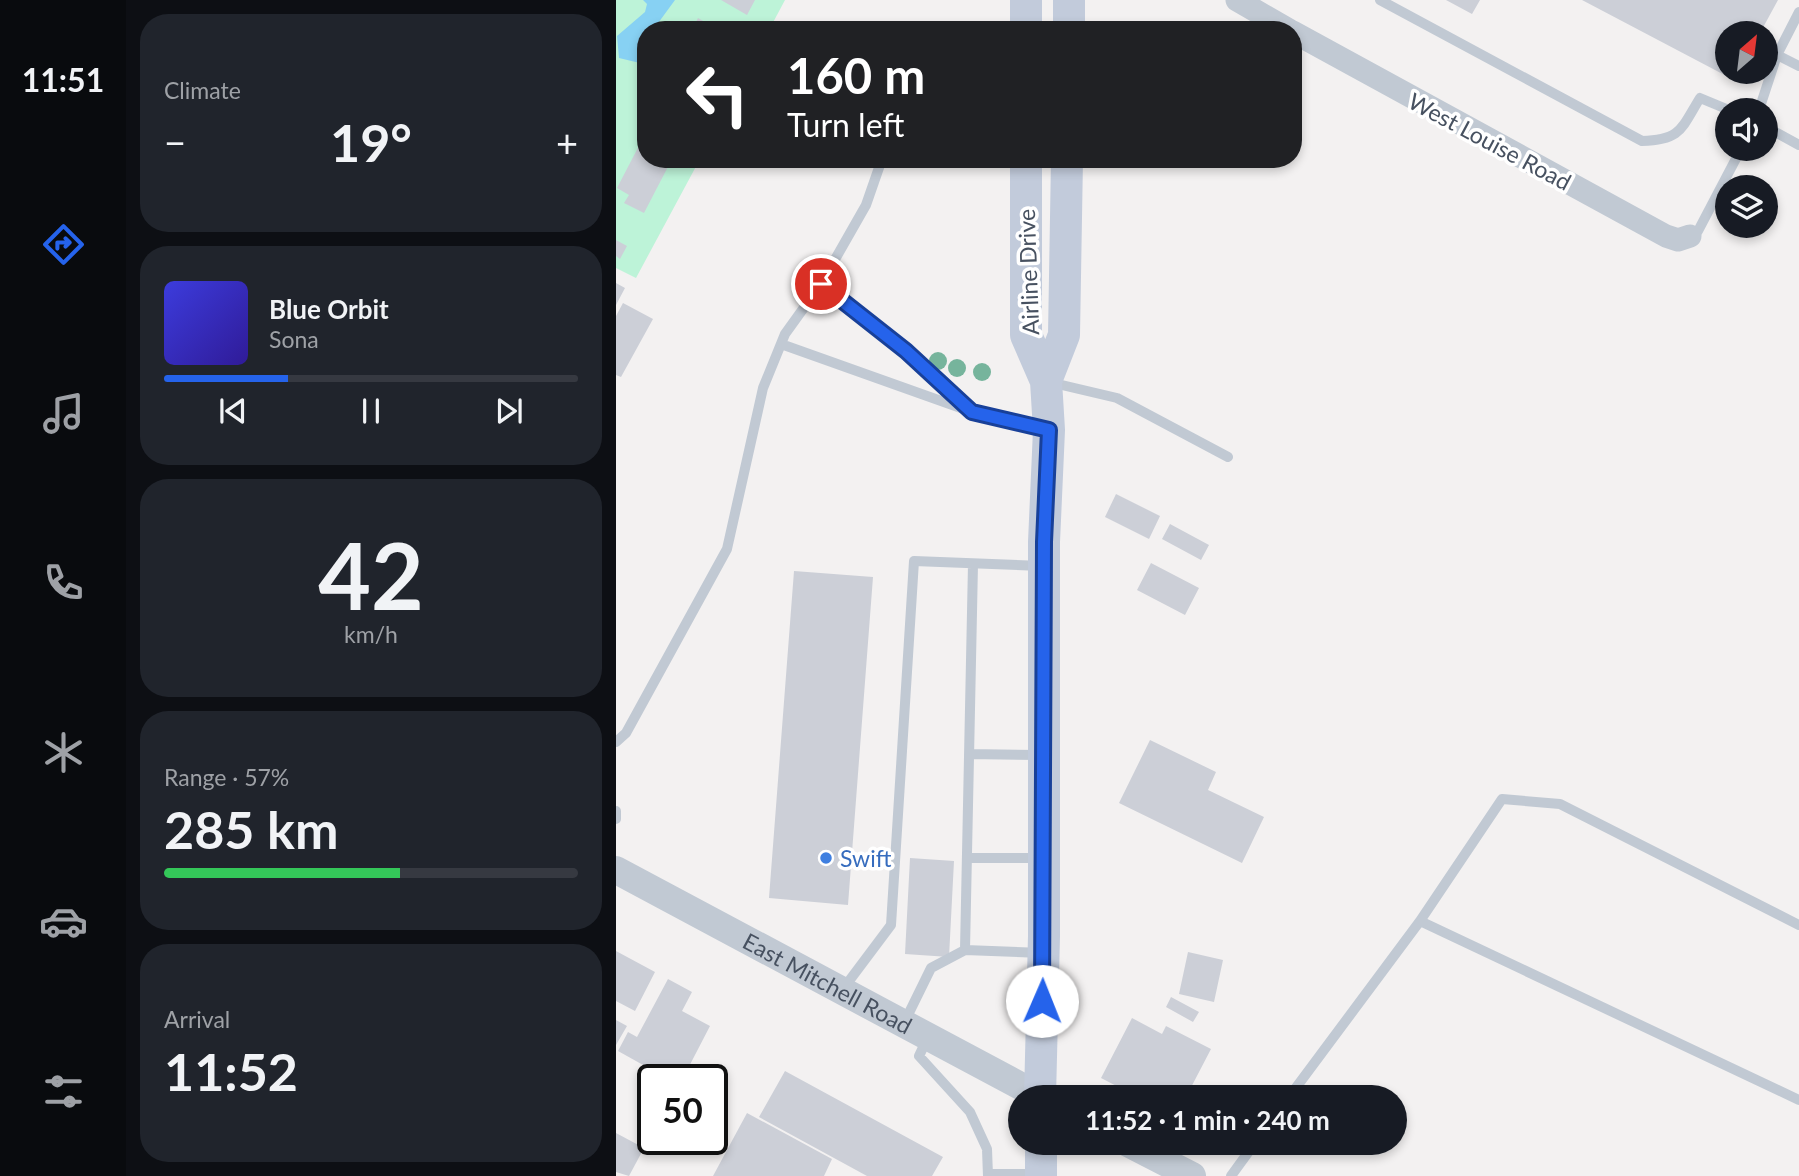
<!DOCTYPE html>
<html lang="en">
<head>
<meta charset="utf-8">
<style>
	:root { --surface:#171b24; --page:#20242c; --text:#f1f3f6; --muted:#9ea1a6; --line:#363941; --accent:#2563eb }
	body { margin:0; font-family:Lato,sans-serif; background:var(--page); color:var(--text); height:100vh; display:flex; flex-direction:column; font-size:26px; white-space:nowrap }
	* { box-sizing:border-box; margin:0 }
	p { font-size:23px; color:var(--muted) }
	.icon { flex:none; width:38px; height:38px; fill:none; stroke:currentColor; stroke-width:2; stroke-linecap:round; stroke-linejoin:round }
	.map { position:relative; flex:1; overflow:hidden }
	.details { display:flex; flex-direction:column; gap:14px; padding:14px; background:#0d0f14; width:490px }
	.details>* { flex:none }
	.guide { position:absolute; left:21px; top:21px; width:665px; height:147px; border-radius:28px; box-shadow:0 4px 10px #0003; background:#202124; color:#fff; overflow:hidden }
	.needle { width:46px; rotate:28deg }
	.tools { position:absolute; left:1099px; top:21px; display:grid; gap:14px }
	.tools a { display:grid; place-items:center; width:63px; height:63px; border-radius:50%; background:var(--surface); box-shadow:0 4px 10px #0003; font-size:35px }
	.speed { position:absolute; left:21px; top:1064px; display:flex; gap:14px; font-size:35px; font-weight:700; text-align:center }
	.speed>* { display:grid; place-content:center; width:91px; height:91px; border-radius:50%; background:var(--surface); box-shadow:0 4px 10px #0003; line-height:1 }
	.speed .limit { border:4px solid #111; border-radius:10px; background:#fff; color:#111 }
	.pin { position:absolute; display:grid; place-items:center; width:60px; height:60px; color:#fff; margin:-30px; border:4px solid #fff; border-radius:50%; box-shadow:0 2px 7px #0007 }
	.me { position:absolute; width:77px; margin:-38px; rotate:1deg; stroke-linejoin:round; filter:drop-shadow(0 0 5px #0008) }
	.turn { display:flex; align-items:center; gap:24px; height:147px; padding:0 35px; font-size:32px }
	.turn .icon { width:91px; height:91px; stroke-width:2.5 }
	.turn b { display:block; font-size:49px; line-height:60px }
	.big { font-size:52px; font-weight:700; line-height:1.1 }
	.details .tile { flex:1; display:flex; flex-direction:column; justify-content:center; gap:10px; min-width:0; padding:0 24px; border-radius:28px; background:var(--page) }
	.details .dial { align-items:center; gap:0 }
	.dial b { font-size:91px; line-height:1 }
	.song { display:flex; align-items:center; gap:21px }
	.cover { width:84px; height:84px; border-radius:10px; background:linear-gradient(135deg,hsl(240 70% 55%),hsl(250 70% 35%)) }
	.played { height:7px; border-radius:4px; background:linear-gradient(90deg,var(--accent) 30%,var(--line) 30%) }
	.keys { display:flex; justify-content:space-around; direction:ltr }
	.heat { display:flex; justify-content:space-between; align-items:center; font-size:38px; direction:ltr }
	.charge { height:10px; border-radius:5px; background:linear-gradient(90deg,#34c759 57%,var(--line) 0) }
	.trip { position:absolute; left:392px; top:1085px; width:399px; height:70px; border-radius:35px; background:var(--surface); box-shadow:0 4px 10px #0003; font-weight:700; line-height:70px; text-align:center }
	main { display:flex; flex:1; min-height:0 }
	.tabs { display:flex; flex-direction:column; width:126px; justify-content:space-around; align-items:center; background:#090b0e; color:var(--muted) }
	.tabs .icon { width:49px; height:49px }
	.tabs .selected { color:var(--accent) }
	.tabs b { font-size:32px; color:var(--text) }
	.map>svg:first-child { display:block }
	.green { fill:#bdf3d8 }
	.water { fill:#87d1f3 }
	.building { fill:#cccfd7 }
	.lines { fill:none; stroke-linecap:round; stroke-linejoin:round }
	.service { stroke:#c1c9d3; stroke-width:10 }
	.minor { stroke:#c1c9d3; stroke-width:23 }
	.tertiary { stroke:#c1c9d3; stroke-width:28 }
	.secondary { stroke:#c2cbdb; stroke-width:32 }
	.tree { fill:#76b49c }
	.route-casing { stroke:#184099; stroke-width:18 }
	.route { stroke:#2563eb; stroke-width:12 }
	.shop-dot { fill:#3f7fe0; stroke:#fff; stroke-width:2.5 }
	.labels { text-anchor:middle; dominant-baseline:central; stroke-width:7; stroke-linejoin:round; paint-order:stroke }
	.street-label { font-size:23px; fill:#475160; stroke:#fff }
	.shop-label { font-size:23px; fill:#366cbe; stroke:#fff; text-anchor:start }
</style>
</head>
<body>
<main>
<nav class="tabs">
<b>11:51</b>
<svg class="icon selected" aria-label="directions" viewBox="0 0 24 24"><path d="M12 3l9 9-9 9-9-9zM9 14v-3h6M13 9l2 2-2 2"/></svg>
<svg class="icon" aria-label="music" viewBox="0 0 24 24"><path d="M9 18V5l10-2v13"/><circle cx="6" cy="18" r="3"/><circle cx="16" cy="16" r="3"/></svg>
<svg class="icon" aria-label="phone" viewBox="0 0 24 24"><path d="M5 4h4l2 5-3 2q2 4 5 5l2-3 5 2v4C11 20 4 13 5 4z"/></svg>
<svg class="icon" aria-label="climate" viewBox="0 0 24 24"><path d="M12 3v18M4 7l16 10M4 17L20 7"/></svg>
<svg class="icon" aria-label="car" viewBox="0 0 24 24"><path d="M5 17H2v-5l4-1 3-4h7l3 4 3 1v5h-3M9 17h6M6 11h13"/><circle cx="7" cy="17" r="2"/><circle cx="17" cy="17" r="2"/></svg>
<svg class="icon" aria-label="filters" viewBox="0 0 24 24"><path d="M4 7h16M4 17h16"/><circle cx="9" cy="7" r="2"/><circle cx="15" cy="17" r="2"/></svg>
</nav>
<section class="details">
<div class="tile"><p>Climate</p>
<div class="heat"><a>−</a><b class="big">19°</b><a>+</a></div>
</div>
<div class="tile">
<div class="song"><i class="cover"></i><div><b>Blue Orbit</b><p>Sona</p></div></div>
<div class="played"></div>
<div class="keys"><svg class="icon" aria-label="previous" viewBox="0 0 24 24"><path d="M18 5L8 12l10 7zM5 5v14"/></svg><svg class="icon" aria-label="pause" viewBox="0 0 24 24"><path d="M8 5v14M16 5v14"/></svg><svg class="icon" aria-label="next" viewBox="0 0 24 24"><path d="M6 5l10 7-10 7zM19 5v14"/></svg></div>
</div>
<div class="tile dial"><b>42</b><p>km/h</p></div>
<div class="tile"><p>Range · 57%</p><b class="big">285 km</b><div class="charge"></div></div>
<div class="tile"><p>Arrival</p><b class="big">11:52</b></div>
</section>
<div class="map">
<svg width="1183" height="1176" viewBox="0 0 1183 1176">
	<rect width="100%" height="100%" fill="#f3f1f1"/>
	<path class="green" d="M0,0H169L153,30H30V159H84L20,278L0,268Z"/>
	<path class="water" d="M27,0H59L37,30H30L25,54L28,64L3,58L1,36L29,12L31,4Z"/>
	<path class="building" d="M105,0H139L131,15Z
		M830,0H864L856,14Z
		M966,0H1162L1144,33H1111V72H1123L1118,80Z
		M82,18L99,28L98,30H76Z
		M27,138L30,159H56L28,213L8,203L13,195L1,188Z
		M0,240L11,246L4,259L0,256Z
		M0,283L9,288L0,305Z
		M7,303L37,319L5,377L0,375V316Z
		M500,494L544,516L533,539L489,517Z
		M554,524L593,545L585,560L546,539Z
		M535,563L583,588L569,615L521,590Z
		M178,571L257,577L232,905L153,898Z
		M534,740L600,772L592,790L648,817L626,863L503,803Z
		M294,858L338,861L333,957L289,954Z
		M0,951L39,972L19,1011L0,1001Z
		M572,952L607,960L598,1002L563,994Z
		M52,979L76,992L66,1011L94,1026L66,1080H54L2,1051L12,1032L21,1037Z
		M555,997L583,1012L577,1022L550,1007Z
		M516,1018L546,1034L550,1026L595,1049L570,1097H522L485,1078Z
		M0,1020L11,1026L0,1045Z
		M169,1071L327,1157L316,1176H251L143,1117Z
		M131,1113L216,1159L208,1176H97Z
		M0,1133L28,1148L13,1176L0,1172Z"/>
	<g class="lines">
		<path class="service" d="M764,0L1026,141C1065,140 1065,129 1084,98L1113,110
			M1161,55L1183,66
			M1143,110L1161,55L1183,12
			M1150,127L1183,145
			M1074,236L1082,231L1125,149
			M205,284L290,351L354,411
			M165,344L356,412L428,429
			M433,382L501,398L612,457
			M357,564L349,950L426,953
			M0,742L10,733L111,549L147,388L169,334L205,284L250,205L266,159
			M353,754L424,755
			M0,811V819
			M351,858H425
			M804,921L1183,1100
			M227,989L275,925L298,561L425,566
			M289,1021L315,968L349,950
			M312,1037L303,1056L354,1112L371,1149L372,1176
			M673,1097L804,921L886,799L944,804L1183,925
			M372,1174H422
			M615,1176L639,1143"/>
		<path class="minor" d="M621,0L673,30
			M677,32L1050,236L1062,240L1074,236"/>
		<g class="tertiary">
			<path id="s1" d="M0,870L425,1097"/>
			<path d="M512,1143L576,1176"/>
		</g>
		<path class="secondary" d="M410,0V30
			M453,30V0
			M410,159V335L430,381L433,430L428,542V936L424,1097
			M430,381L448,335L451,159
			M425,1143V1176"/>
	</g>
	<g class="tree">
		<circle cx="322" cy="361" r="9"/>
		<circle cx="341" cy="368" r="9"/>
		<circle cx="366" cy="372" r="9"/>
	</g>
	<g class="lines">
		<g class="route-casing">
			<path id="route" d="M205,284L290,351L356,412L433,430L428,542L426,1001"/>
		</g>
		<use href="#route" class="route"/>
	</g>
	<circle class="shop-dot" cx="210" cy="858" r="7"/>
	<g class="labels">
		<g class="street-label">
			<text transform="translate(874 141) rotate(28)">West Louise Road</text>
			<text transform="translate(412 272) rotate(-92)">Airline Drive</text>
			<text stroke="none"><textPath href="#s1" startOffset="240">East Mitchell Road</textPath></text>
		</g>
		<g class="shop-label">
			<text x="224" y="858">Swift</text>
		</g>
	</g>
</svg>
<div class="tools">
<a><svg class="needle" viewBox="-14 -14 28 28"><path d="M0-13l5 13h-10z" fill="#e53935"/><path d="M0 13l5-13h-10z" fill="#9ea1a6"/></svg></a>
<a><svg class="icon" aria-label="sound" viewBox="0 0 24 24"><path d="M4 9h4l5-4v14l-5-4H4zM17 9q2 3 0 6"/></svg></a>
<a><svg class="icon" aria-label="layers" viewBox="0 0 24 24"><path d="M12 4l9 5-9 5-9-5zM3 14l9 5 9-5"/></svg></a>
</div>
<div class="speed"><div class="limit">50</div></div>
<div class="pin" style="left:205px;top:284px;background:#d93025"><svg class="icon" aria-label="arrive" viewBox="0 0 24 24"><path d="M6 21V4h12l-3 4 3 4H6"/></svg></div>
<svg class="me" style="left:426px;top:1001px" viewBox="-20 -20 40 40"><circle r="19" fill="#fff"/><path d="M0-13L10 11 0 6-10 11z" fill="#2563eb"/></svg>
<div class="trip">11:52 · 1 min · 240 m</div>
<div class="guide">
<div class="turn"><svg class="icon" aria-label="left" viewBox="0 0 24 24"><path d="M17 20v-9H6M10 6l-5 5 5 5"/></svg><div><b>160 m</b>Turn left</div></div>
</div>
</div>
</main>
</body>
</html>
